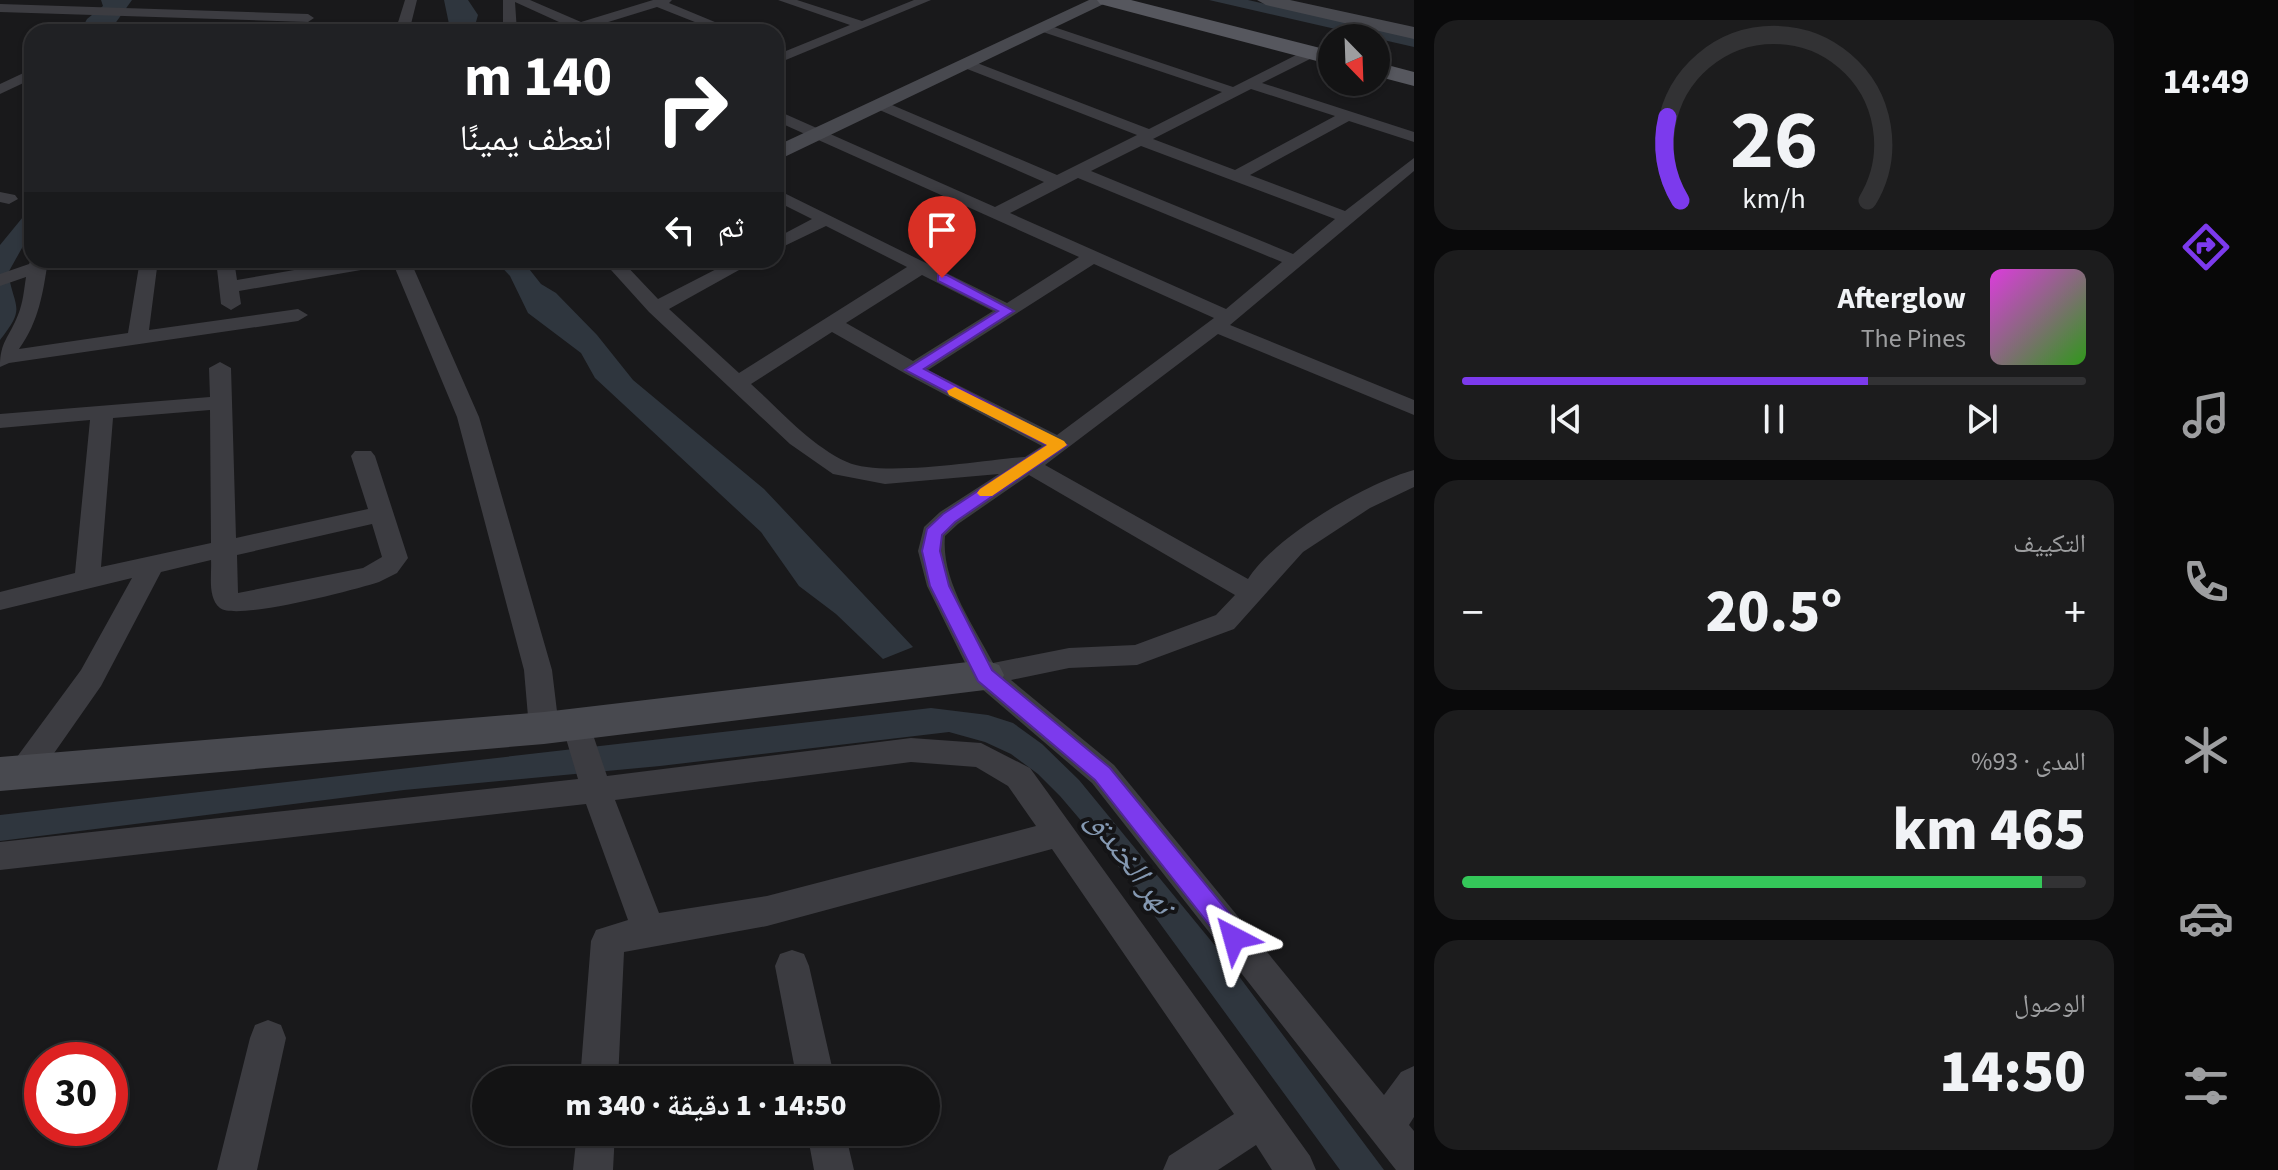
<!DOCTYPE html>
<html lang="ar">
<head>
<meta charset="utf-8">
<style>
	:root { --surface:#131314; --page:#1c1c1d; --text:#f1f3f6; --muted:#9d9ea0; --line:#323234; --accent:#7c3aed }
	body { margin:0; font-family:"Source Sans 3","Noto Naskh Arabic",sans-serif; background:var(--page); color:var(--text); direction:rtl; height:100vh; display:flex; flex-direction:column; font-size:30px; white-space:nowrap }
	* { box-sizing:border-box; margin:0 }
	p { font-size:26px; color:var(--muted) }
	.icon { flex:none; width:44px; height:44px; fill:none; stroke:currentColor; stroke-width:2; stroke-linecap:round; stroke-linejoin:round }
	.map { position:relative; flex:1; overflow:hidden; direction:ltr }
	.drawer { display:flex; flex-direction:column; gap:20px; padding:20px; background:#0a0a0b; width:720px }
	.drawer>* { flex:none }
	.guide { position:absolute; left:24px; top:24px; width:760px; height:244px; border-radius:24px; box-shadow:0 2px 6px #0004,0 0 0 2px var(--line); direction:rtl; background:#202124; color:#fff; overflow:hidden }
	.needle { width:52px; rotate:157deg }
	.controls { position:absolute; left:1318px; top:24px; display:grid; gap:16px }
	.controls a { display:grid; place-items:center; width:72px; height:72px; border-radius:50%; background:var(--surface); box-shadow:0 2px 6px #0004,0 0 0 2px var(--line); font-size:40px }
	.speed { position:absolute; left:24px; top:1042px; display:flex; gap:16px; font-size:40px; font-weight:700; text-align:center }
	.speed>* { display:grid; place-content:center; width:104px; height:104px; border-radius:50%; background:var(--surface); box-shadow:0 2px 6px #0004,0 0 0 2px var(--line); line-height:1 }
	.speed .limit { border:12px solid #d22; background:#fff; color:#111 }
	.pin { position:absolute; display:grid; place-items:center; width:68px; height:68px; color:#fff; margin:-82px -34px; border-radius:50% 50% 50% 0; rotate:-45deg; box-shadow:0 0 8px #0007 }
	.pin .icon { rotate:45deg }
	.me { position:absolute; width:88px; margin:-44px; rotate:321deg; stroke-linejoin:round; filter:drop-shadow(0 0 6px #0008) }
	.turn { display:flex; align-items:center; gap:28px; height:168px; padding:0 40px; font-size:36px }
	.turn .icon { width:104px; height:104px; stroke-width:2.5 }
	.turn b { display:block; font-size:56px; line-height:68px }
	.then { display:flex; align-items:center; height:76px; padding:0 40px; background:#0003; gap:16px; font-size:30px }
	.big { font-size:60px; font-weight:800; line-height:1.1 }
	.drawer .card { flex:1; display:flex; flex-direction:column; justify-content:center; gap:12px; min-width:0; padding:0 28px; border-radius:24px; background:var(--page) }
	.drawer .dial { align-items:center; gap:0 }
	.dial svg { height:208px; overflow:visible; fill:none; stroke:var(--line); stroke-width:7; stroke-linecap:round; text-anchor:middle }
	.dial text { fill:var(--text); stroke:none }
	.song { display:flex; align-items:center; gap:24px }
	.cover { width:96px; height:96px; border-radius:12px; background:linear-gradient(135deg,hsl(300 70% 55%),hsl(110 70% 35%)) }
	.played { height:8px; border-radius:4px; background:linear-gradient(90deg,var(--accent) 65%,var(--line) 65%) }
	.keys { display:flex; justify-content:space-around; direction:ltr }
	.heat { display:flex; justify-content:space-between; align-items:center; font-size:44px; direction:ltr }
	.charge { height:12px; border-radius:6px; background:linear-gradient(90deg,#34c759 93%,var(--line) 0) }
	.trip { position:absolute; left:472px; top:1066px; width:468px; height:80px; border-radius:40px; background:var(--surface); box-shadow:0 2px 6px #0004,0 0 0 2px var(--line); font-weight:800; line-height:80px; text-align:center; direction:rtl }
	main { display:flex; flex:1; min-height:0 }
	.tabs { display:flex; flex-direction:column; width:144px; justify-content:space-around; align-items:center; background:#080808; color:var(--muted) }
	.tabs .icon { width:56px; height:56px }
	.tabs .selected { color:var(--accent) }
	.tabs b { font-size:36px; color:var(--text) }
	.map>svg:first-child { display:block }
	.water { fill:#2f363e }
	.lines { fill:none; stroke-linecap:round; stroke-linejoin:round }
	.street { fill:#3c3c41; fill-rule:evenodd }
	.secondary { fill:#48494f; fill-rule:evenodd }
	.primary { fill:#56575e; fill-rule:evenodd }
	.route { fill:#7c3aed; stroke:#51269a; stroke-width:2 }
	.slow { fill:#f59e0b }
	.labels { text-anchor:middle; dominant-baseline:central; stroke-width:8; stroke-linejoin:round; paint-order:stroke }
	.near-water-label { font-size:32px; font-style:italic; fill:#8599b2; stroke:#141416 }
</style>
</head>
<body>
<main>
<nav class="tabs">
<b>14:49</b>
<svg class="icon selected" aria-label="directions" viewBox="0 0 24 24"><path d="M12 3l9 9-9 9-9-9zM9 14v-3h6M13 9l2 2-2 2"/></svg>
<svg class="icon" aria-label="music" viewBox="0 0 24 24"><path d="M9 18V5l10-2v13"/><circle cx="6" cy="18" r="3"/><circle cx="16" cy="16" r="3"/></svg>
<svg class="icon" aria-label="phone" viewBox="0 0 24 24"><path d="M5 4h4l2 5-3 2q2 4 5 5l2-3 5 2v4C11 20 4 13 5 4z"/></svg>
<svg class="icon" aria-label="climate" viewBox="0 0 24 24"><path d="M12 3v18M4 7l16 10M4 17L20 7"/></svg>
<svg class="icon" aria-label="car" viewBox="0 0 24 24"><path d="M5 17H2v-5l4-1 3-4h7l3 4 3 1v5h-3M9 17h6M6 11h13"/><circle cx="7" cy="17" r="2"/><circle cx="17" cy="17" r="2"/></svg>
<svg class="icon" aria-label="filters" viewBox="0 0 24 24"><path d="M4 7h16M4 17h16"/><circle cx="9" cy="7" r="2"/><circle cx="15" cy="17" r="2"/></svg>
</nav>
<section class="drawer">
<div class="card dial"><svg viewBox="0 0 100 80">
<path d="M14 69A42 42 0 1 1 86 69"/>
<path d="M14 69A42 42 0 0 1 9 37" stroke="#7c3aed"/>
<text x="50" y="56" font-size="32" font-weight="700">26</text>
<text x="50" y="72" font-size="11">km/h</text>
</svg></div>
<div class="card">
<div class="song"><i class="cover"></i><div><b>Afterglow</b><p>The Pines</p></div></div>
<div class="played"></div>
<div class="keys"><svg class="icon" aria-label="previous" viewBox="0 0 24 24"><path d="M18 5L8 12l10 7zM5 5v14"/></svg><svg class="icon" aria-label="pause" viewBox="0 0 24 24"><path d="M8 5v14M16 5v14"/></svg><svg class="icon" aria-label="next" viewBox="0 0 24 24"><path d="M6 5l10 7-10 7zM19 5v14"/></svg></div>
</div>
<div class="card"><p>التكييف</p>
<div class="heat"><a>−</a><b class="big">20.5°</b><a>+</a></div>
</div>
<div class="card"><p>المدى · 93%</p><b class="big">465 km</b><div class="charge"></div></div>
<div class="card"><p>الوصول</p><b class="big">14:50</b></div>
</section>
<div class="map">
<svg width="1414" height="1170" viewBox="0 0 1414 1170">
	<rect width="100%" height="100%" fill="#19191b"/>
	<path class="water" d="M101,0H132L109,32H80L87,19L103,6Z
		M444,0H468L478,15L476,22L480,32H447L449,24Z
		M1209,0H1248L1414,38V47Z
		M32,206V230L8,273C15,310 26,307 0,340V245Z
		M495,260H522L541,284L556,293L597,335L633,380L764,489L913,647L883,659L836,614L799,586L761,532L595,378L581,353L528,313L510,276Z
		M931,708L988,715L1013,723L1042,744L1079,780L1226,959L1384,1170H1340L1107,851L1060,796L1038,774L1011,754L985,742L949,732L660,766L404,790L0,841V815Z"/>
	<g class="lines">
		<path class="street" d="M405,0H417L409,32H395Z
			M503,0H530L581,22L653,0H672L669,3L739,32H720L657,7L592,27L599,32H581L515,2L517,32H503Z
			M778,0H797L862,21L914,0H931L776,64V55L850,25Z
			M0,4L308,14L314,18L308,22L0,12Z
			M1045,24L1233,87L1306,50H1316V56L1262,83L1414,132V142L1349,121L1250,175L1345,211L1414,158V171L1230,325L1414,400V415L1218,334L1045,465L1248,579C1274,537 1366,483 1414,470V487L1370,508L1303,552L1234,629L1137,665L1069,668L1011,680L1114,765L1384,1095L1401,1072L1414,1066V1117L1409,1125L1414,1131V1170H1396L1092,783L975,683L927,586L918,551L924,527L940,512L999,474L885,484L833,474L790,444L649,312L602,260H621L658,299L734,260H757L669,309L739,373L907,267L826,226L776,250V238L812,219L776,201V189L1007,303L1079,257L776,121V110L995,207L1044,182L875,108V102H885L1057,175L1137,135L962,67V61H972L1149,129L1222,92L1040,31L1038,28ZM1251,89L1335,116L1235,170L1153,139ZM1141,146L1335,219L1293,254L1091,171ZM1078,178L1282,262L1226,309L1010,213ZM1094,264L1214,318L1057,435L928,370ZM922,275L993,311L913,361L846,323ZM832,332L906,374L1042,446L1025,457C983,460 882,478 847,462C810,445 780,410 751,384ZM1029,475L1235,595L1216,615L1135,645L1069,648L993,663C973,624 941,581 945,536L958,524Z
			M32,69V79L0,94V84Z
			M0,192L15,195L18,199L9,204L0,202Z
			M32,257V260H48C43,293 39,321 19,349L128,333L140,260H158L149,330L298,309L308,315L298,321L9,363L0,367C0,341 9,338 18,315C23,303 24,290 26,277L0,286V274L29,264Z
			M216,260H234L237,280L352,260H410L479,417L552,670L559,728L554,736L544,740L534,736L529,728L524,670L457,417L392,261L384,266L239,291L241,304L231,310L221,304Z
			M220,362L231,368L236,538L368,509L351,456L355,451H371L375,456L408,558L397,573L379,582C354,590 237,621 220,608C207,597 212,575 211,560L161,572L101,686L36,779L25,782L14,779L10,770L14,761L81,670L132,578L0,610V592L75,573L90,420L0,428V414L210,397L209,368ZM210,410L211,543L101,567L113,418ZM372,524L382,557L363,568L238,593L237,555Z
			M577,713L587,717L607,776L911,738L981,743L1030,768L1310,1156L1316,1170H1272L1256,1145L1218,1170H1163L1169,1156L1234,1114L1052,849L767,926L624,952L618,1080H580L591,941L596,930L628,920L586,804L0,870V842L578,779L562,725L567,717ZM911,762L976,767L1008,786L1036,826L767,896L659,913L615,800Z
			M792,950L804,954L809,966L835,1080H797L775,966L780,954Z
			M268,1020L281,1025L286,1038L257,1170H217L250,1038L255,1025Z
			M577,1132H615L613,1170H573Z
			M807,1132H845L854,1170H814Z"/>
		<path class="secondary" d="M1089,0H1112L776,161V146Z
			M1257,0H1290L1414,27V39L1266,5Z
			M985,660L999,665L1004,675L999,685L985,690L544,744L0,791V757L544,712Z"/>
		<path class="primary" d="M1097,0H1131L1332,51V65L1100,4Z
			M1376,62L1414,72V86L1376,76Z"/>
	</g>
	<path class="route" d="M938,275H947L1014,311L924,369L1067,445L955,522L942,535L940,551L949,586L992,670L1110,768L1243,930L1246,938L1243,946L1234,949L1226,946L1095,780L978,681L930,586L922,551L927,529L943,514L1047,445L905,370L998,311L938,281Z"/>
	<path class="slow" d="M955,387L1064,441L1067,445L992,496H980L977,493L980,489L1047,445L949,395L947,391Z"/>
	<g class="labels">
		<g class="near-water-label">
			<text transform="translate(1130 862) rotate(53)">نهر الخندق</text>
		</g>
	</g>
</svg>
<div class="controls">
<a><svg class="needle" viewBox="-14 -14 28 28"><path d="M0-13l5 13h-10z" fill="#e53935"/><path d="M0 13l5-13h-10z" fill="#9d9ea0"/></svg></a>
</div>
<div class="speed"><div class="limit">30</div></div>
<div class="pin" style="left:942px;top:278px;background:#d93025"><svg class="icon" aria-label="arrive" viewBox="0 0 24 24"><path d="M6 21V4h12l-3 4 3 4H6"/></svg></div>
<svg class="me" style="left:1234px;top:938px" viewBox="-20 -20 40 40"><path d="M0-17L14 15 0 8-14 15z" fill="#7c3aed" stroke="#fff" stroke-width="4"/></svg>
<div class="trip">14:50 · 1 دقيقة · 340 m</div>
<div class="guide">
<div class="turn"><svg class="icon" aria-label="right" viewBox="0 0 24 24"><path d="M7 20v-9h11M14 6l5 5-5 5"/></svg><div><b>140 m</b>انعطف يمينًا</div></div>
<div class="then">ثم<svg class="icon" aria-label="left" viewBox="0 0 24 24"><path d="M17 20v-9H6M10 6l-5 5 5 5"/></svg></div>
</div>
</div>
</main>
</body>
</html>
